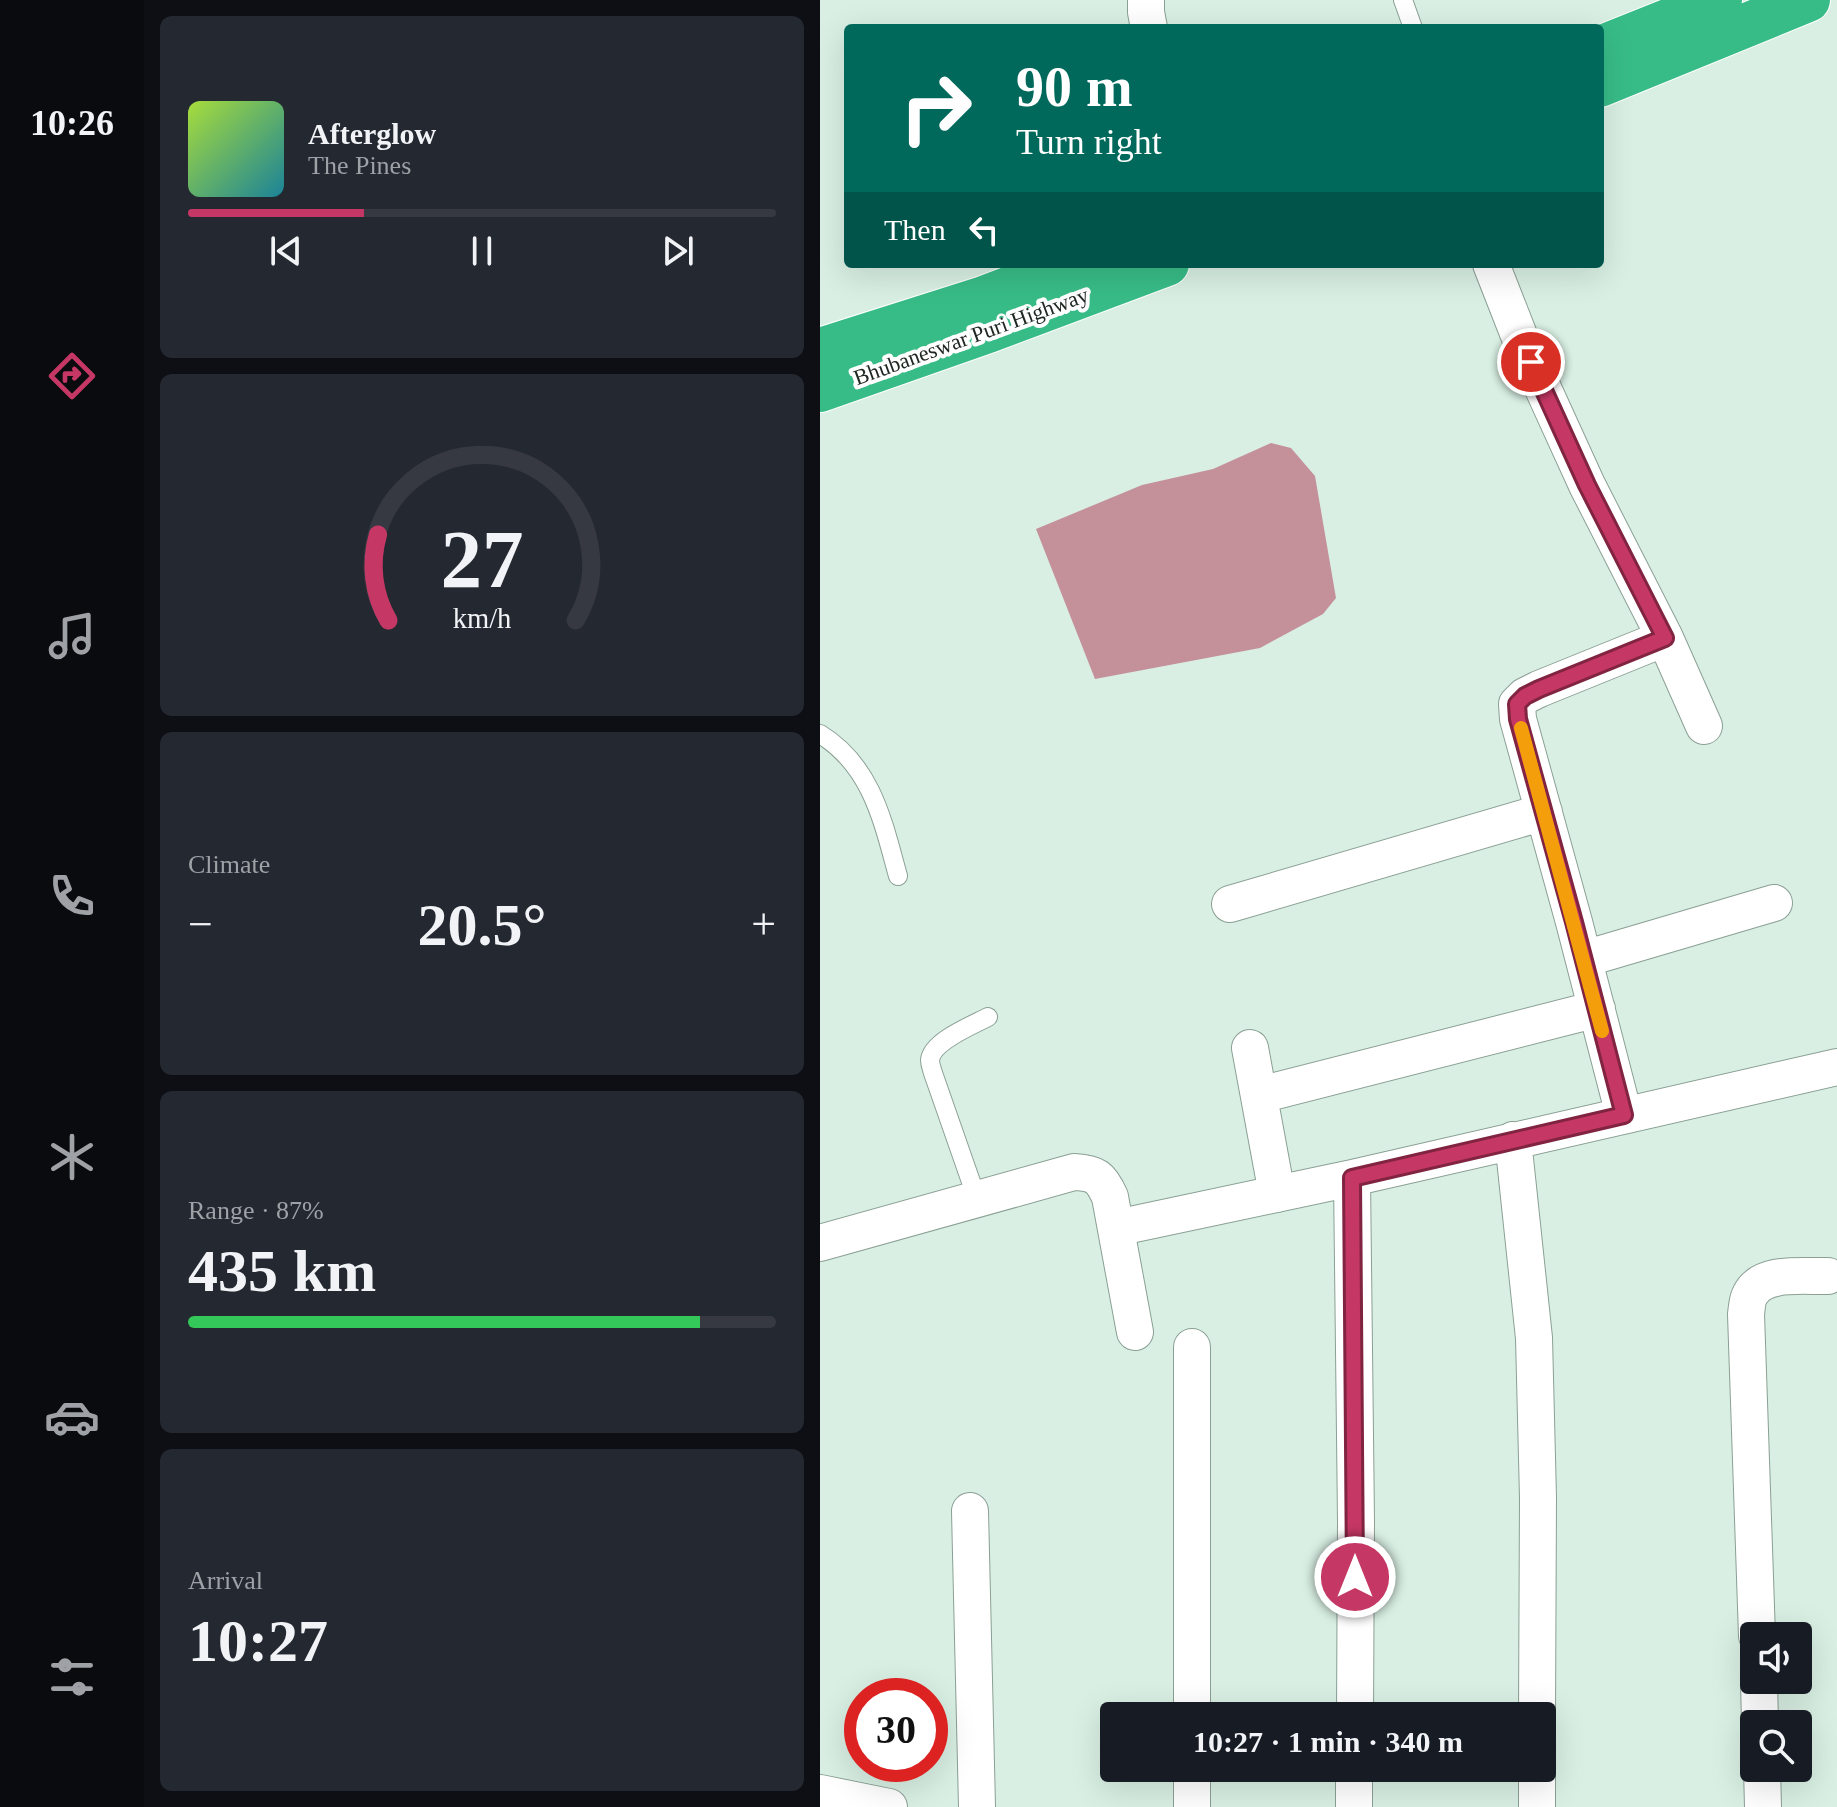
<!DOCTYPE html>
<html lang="en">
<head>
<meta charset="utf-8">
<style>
	:root { --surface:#171b24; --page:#242831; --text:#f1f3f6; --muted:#9ea1a6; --line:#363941; --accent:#c53764 }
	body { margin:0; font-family:Georgia,serif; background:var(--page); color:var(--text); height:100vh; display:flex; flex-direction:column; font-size:30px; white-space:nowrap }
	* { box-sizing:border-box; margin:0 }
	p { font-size:26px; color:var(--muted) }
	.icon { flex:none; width:44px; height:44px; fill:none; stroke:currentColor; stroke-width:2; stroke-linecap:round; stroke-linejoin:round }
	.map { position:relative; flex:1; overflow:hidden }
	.drawer { display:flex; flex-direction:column; gap:16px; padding:16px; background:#0d0f14; width:676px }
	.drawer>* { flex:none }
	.hud { position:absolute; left:24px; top:24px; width:760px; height:244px; border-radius:8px; box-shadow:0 8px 32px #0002; background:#00695c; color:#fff; overflow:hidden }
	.tools { position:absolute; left:920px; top:1622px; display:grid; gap:16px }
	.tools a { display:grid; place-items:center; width:72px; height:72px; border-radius:8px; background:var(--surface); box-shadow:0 8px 32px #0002; font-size:40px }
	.speed { position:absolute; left:24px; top:1678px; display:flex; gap:16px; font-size:40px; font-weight:700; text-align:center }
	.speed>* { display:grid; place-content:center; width:104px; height:104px; border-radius:50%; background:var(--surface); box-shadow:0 8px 32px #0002; line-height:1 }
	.speed .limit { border:12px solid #d22; background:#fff; color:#111 }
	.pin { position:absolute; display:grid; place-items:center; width:68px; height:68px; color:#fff; margin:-34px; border:4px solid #fff; border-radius:50%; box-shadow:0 2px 8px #0007 }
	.me { position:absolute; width:88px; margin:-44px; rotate:0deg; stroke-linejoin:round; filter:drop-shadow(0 0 6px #0008) }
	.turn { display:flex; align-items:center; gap:28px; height:168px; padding:0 40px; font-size:36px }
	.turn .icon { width:104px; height:104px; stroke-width:2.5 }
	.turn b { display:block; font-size:56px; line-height:68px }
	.then { display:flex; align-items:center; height:76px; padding:0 40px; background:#0003; gap:16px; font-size:30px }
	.big { font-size:60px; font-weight:600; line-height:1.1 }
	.drawer .widget { flex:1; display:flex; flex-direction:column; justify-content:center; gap:12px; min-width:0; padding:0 28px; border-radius:12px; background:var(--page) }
	.drawer .dial { align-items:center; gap:0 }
	.dial svg { height:208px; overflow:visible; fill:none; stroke:var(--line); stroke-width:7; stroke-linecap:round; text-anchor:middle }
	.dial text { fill:var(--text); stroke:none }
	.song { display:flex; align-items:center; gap:24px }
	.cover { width:96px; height:96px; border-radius:12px; background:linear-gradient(135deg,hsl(80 70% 55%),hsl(190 70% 35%)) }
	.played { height:8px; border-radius:4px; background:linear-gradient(90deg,var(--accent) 30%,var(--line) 30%) }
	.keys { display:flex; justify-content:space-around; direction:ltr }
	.heat { display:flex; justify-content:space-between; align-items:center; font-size:44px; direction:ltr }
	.charge { height:12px; border-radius:6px; background:linear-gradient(90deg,#34c759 87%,var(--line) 0) }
	.trip { position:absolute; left:280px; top:1702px; width:456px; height:80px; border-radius:8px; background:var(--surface); box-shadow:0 8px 32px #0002; font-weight:600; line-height:80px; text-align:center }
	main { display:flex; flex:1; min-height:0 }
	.tab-bar { display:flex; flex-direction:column; width:144px; justify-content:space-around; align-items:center; background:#090b0e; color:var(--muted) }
	.tab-bar .icon { width:56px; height:56px }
	.tab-bar .selected { color:var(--accent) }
	.tab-bar b { font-size:36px; color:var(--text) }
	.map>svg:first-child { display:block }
	.water { fill:#c4919a }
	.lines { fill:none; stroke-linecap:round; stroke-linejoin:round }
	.lane-casing { stroke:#8ba095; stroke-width:20 }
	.street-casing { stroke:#8ba095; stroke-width:38 }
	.highway-casing { stroke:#fff; stroke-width:46 }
	.lane { stroke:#fff; stroke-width:18 }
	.street { stroke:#fff; stroke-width:36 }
	.highway { stroke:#38bc87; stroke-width:44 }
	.route-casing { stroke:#802441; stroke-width:20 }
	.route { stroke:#c53764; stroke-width:14 }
	.slow { stroke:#f59e0b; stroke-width:14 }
	.labels { text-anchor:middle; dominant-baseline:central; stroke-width:8; stroke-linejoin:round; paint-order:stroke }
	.street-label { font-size:22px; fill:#202823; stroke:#fff }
</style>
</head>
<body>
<main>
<nav class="tab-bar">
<b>10:26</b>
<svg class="icon selected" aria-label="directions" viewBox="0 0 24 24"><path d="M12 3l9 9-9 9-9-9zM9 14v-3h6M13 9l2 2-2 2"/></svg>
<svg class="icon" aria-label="music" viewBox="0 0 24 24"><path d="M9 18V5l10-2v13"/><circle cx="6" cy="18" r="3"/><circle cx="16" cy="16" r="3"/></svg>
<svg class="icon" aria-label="phone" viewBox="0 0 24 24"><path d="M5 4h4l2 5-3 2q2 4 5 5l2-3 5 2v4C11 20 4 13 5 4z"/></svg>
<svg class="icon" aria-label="climate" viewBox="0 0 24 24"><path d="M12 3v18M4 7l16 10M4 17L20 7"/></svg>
<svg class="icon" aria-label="car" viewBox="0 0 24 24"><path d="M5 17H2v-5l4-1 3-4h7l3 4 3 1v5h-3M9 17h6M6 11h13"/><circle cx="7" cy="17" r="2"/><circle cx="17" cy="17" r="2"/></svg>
<svg class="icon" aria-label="filters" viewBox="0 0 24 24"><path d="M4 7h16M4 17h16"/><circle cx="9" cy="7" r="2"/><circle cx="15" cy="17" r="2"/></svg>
</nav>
<section class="drawer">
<div class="widget">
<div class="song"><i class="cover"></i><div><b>Afterglow</b><p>The Pines</p></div></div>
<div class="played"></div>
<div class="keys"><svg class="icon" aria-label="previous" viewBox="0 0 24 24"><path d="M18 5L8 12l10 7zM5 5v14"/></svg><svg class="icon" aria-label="pause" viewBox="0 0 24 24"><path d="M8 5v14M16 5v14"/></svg><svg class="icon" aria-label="next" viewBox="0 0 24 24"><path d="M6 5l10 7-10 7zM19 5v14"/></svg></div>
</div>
<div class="widget dial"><svg viewBox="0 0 100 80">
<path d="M14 69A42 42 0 1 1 86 69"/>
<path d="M14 69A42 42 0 0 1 10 36" stroke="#c53764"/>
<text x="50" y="56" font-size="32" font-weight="700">27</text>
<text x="50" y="72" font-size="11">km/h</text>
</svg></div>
<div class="widget"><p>Climate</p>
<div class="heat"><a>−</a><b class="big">20.5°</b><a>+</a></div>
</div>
<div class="widget"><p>Range · 87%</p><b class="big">435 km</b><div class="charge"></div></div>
<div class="widget"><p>Arrival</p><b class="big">10:27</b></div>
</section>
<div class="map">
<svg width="1017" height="1807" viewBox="0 0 1017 1807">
	<rect width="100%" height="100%" fill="#d9efe3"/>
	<path class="water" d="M451,443L471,448L495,476L516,598L503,614L440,648L275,679L216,529L322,485L393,469Z"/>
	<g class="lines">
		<g class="lane-casing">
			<path id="lane" d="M583,0L593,28
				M0,734C52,766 63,822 78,876
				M157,1199L113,1073C112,1069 110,1065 110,1060C112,1041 153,1025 168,1017"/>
		</g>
		<g class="street-casing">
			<path id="street" d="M326,0V12L329,28
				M671,264L700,338L767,485L845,638L884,726
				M410,904L724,812
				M764,959L954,903
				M430,1048L457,1194
				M440,1095L777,1009
				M804,1115L754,922L698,719L697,704L705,696L719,689L845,638
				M693,1140L714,1338L718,1498L717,1716
				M532,1178L536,1521L535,1716
				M296,1228L532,1178L1017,1067
				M0,1243L254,1172C276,1173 281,1177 290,1197L315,1332
				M150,1511L157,1807
				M937,1636L926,1314C927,1308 927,1300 930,1295C942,1270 985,1277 1008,1276
				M939,1680L940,1724
				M372,1716V1347
				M942,1768L943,1807
				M0,1793L69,1807
				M372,1807V1768
				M534,1807V1768
				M717,1807V1768"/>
		</g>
		<g class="highway-casing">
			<path id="highway" d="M780,48L900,0
				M780,85L988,0
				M0,350L161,299L254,264
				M0,390L168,331L347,264"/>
		</g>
		<use href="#lane" class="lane"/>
		<use href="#street" class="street"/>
		<use href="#highway" class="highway"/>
	</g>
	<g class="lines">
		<g class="route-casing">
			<path id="route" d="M535,1577L532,1178L804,1115L754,922L698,719L697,704L705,696L719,689L845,638L767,485L711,362"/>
		</g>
		<use href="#route" class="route"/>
		<path class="slow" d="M701,728L782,1031"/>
	</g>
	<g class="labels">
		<g class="street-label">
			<text transform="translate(151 336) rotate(-20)">Bhubaneswar Puri Highway</text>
		</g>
	</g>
</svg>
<div class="tools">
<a><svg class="icon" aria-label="sound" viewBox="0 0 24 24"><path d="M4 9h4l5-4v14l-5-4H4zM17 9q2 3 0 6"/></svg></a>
<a><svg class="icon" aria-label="search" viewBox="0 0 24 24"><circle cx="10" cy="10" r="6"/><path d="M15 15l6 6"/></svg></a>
</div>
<div class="speed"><div class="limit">30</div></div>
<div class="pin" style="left:711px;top:362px;background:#d93025"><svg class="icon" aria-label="arrive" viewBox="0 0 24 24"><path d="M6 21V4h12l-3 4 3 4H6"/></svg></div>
<svg class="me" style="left:535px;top:1577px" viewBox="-20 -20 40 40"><circle r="17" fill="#c53764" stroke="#fff" stroke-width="3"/><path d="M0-11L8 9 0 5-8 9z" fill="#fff"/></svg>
<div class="trip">10:27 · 1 min · 340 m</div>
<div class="hud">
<div class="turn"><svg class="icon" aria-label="right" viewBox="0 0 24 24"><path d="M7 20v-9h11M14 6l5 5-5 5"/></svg><div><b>90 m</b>Turn right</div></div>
<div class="then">Then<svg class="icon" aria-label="left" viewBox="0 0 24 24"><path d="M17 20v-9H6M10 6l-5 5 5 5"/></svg></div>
</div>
</div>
</main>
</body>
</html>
